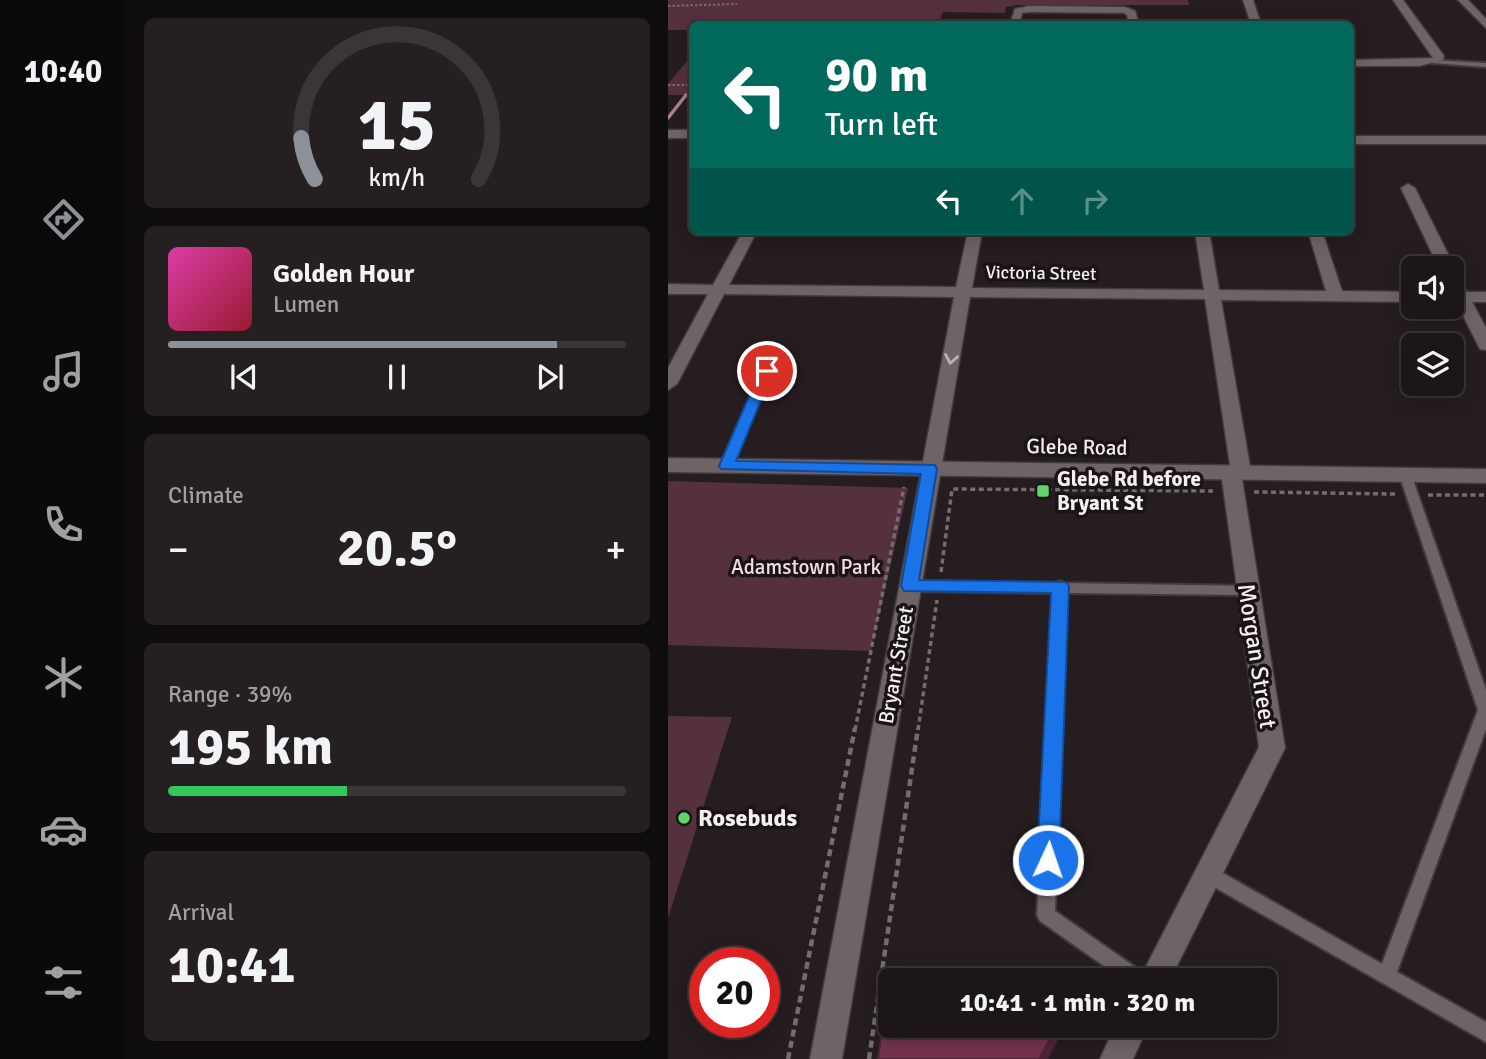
<!DOCTYPE html>
<html lang="en">
<head>
<meta charset="utf-8">
<style>
	:root { --surface:#1c1618; --page:#251f21; --text:#f1f3f6; --muted:#a09fa2; --line:#3a3537; --accent:#8c9099 }
	body { margin:0; font-family:Signika,sans-serif; background:var(--page); color:var(--text); height:100vh; display:flex; flex-direction:column; font-size:26px; white-space:nowrap }
	* { box-sizing:border-box; margin:0 }
	p { font-size:23px; color:var(--muted) }
	.icon { flex:none; width:38px; height:38px; fill:none; stroke:currentColor; stroke-width:2; stroke-linecap:round; stroke-linejoin:round }
	.map { position:relative; flex:1; overflow:hidden }
	.sheet { display:flex; flex-direction:column; gap:18px; padding:18px; background:#0f0c0d; width:542px }
	.sheet>* { flex:none }
	.hud { position:absolute; left:21px; top:21px; width:665px; height:214px; border-radius:10px; box-shadow:0 4px 18px #0003,0 0 0 2px var(--line); background:#00695c; color:#fff; overflow:hidden }
	.fabs { position:absolute; left:733px; top:256px; display:grid; gap:14px }
	.fabs a { display:grid; place-items:center; width:63px; height:63px; border-radius:10px; background:var(--surface); box-shadow:0 4px 18px #0003,0 0 0 2px var(--line); font-size:35px }
	.speed { position:absolute; left:21px; top:947px; display:flex; gap:14px; font-size:35px; font-weight:700; text-align:center }
	.speed>* { display:grid; place-content:center; width:91px; height:91px; border-radius:50%; background:var(--surface); box-shadow:0 4px 18px #0003,0 0 0 2px var(--line); line-height:1 }
	.speed .limit { border:10px solid #d22; background:#fff; color:#111 }
	.pin { position:absolute; display:grid; place-items:center; width:60px; height:60px; color:#fff; margin:-30px; border:4px solid #fff; border-radius:50%; box-shadow:0 2px 7px #0007 }
	.me { position:absolute; width:77px; margin:-38px; rotate:3deg; stroke-linejoin:round; filter:drop-shadow(0 0 5px #0008) }
	.turn { display:flex; align-items:center; gap:24px; height:147px; padding:0 21px; font-size:32px }
	.turn .icon { width:91px; height:91px; stroke-width:2.5 }
	.turn b { display:block; font-size:49px; line-height:60px }
	.lanes { display:flex; align-items:center; height:66px; padding:0 21px; background:#0003; justify-content:center; gap:35px; direction:ltr }
	.lanes .off { opacity:.35 }
	.big { font-size:52px; font-weight:700; line-height:1.1 }
	.sheet .widget { flex:1; display:flex; flex-direction:column; justify-content:center; gap:10px; min-width:0; padding:0 24px; border-radius:10px; background:var(--page) }
	.sheet .dial { align-items:center; gap:0 }
	.dial svg { height:182px; overflow:visible; fill:none; stroke:var(--line); stroke-width:7; stroke-linecap:round; text-anchor:middle }
	.dial text { fill:var(--text); stroke:none }
	.song { display:flex; align-items:center; gap:21px }
	.cover { width:84px; height:84px; border-radius:10px; background:linear-gradient(135deg,hsl(320 70% 55%),hsl(350 70% 35%)) }
	.played { height:7px; border-radius:4px; background:linear-gradient(90deg,var(--accent) 85%,var(--line) 85%) }
	.keys { display:flex; justify-content:space-around; direction:ltr }
	.heat { display:flex; justify-content:space-between; align-items:center; font-size:38px; direction:ltr }
	.charge { height:10px; border-radius:5px; background:linear-gradient(90deg,#34c759 39%,var(--line) 0) }
	.trip { position:absolute; left:210px; top:968px; width:399px; height:70px; border-radius:10px; background:var(--surface); box-shadow:0 4px 18px #0003,0 0 0 2px var(--line); font-weight:700; line-height:70px; text-align:center }
	main { display:flex; flex:1; min-height:0 }
	.tab-bar { display:flex; flex-direction:column; width:126px; justify-content:space-around; align-items:center; background:#0b090a; color:var(--muted) }
	.tab-bar .icon { width:49px; height:49px }
	.tab-bar .on { color:var(--accent) }
	.tab-bar b { font-size:32px; color:var(--text) }
	.map>svg:first-child { display:block }
	.green { fill:#55303f }
	.lines { fill:none; stroke-linecap:round; stroke-linejoin:round }
	.stream { stroke:#af7e92; stroke-width:3.5 }
	.lane-casing { stroke:#413a3c; stroke-width:4 }
	.street-casing { stroke:#413a3c; stroke-width:3 }
	.secondary-casing { stroke:#413a3c; stroke-width:3 }
	.path-far2 { stroke:#746d70; stroke-width:2; stroke-dasharray:2.5 2; stroke-linecap:butt }
	.path-far1 { stroke:#746d70; stroke-width:3.5; stroke-dasharray:5 3.5; stroke-linecap:butt }
	.path { stroke:#746d70; stroke-width:4.5; stroke-dasharray:7 4.5; stroke-linecap:butt }
	.lane { fill:#6e6468; fill-rule:evenodd }
	.street { fill:#6e6468; fill-rule:evenodd }
	.secondary { fill:#6e6468; fill-rule:evenodd }
	.shaded-wall { fill:#502437 }
	.building { fill:#73334e; stroke:#502437; stroke-width:2 }
	.oneway { stroke:#b8b0b3 }
	.route { fill:#1a73e8; stroke:#114b97; stroke-width:2 }
	.poi-dot { fill:#61d46a; stroke:#1b1416; stroke-width:2.5 }
	.labels { text-anchor:middle; dominant-baseline:central; stroke-width:7; stroke-linejoin:round; paint-order:stroke }
	.far-street-label { font-size:18px; fill:#f5eff1; stroke:#1b1416 }
	.street-label { font-size:21px; fill:#f5eff1; stroke:#1b1416 }
	.poi-label { font-size:21px; font-weight:bold; fill:#f5eff1; stroke:#1b1416; text-anchor:start }
	.park-label { font-size:21px; fill:#f3dde4; stroke:#1b1416 }
	.near-street-label { font-size:24px; fill:#f5eff1; stroke:#1b1416 }
	.near-poi-label { font-size:24px; font-weight:bold; fill:#f5eff1; stroke:#1b1416; text-anchor:start }
</style>
</head>
<body>
<main>
<nav class="tab-bar">
<b>10:40</b>
<svg class="icon on" aria-label="directions" viewBox="0 0 24 24"><path d="M12 3l9 9-9 9-9-9zM9 14v-3h6M13 9l2 2-2 2"/></svg>
<svg class="icon" aria-label="music" viewBox="0 0 24 24"><path d="M9 18V5l10-2v13"/><circle cx="6" cy="18" r="3"/><circle cx="16" cy="16" r="3"/></svg>
<svg class="icon" aria-label="phone" viewBox="0 0 24 24"><path d="M5 4h4l2 5-3 2q2 4 5 5l2-3 5 2v4C11 20 4 13 5 4z"/></svg>
<svg class="icon" aria-label="climate" viewBox="0 0 24 24"><path d="M12 3v18M4 7l16 10M4 17L20 7"/></svg>
<svg class="icon" aria-label="car" viewBox="0 0 24 24"><path d="M5 17H2v-5l4-1 3-4h7l3 4 3 1v5h-3M9 17h6M6 11h13"/><circle cx="7" cy="17" r="2"/><circle cx="17" cy="17" r="2"/></svg>
<svg class="icon" aria-label="filters" viewBox="0 0 24 24"><path d="M4 7h16M4 17h16"/><circle cx="9" cy="7" r="2"/><circle cx="15" cy="17" r="2"/></svg>
</nav>
<section class="sheet">
<div class="widget dial"><svg viewBox="0 0 100 80">
<path d="M14 69A42 42 0 1 1 86 69"/>
<path d="M14 69A42 42 0 0 1 8 51" stroke="#8c9099"/>
<text x="50" y="56" font-size="32" font-weight="700">15</text>
<text x="50" y="72" font-size="11">km/h</text>
</svg></div>
<div class="widget">
<div class="song"><i class="cover"></i><div><b>Golden Hour</b><p>Lumen</p></div></div>
<div class="played"></div>
<div class="keys"><svg class="icon" aria-label="previous" viewBox="0 0 24 24"><path d="M18 5L8 12l10 7zM5 5v14"/></svg><svg class="icon" aria-label="pause" viewBox="0 0 24 24"><path d="M8 5v14M16 5v14"/></svg><svg class="icon" aria-label="next" viewBox="0 0 24 24"><path d="M6 5l10 7-10 7zM19 5v14"/></svg></div>
</div>
<div class="widget"><p>Climate</p>
<div class="heat"><a>−</a><b class="big">20.5°</b><a>+</a></div>
</div>
<div class="widget"><p>Range · 39%</p><b class="big">195 km</b><div class="charge"></div></div>
<div class="widget"><p>Arrival</p><b class="big">10:41</b></div>
</section>
<div class="map">
<svg width="818" height="1059" viewBox="0 0 818 1059">
	<rect width="100%" height="100%" fill="#251d20"/>
	<path class="green" d="M0,0H520L521,5H349L338,7L337,13L275,12L270,24H24V30H0Z
		M24,55V95H0V84Z
		M0,481L240,488L203,651L0,645Z
		M0,716L64,717L0,918Z"/>
	<g class="lines">
		<path class="stream" d="M0,118L18,95"/>
		<g class="lane-casing">
			<path id="lane" d="M766,60L818,63V67L764,63Z
				M107,350L112,353L64,466L58,470L54,469L52,466L102,353Z
				M737,470L743,474L818,690V729L729,972L818,1022V1042L534,880L532,874L534,868L540,866L546,868L714,964L810,710L731,474Z
				M241,581L387,583L392,581L397,583L584,586L586,590L584,594L579,595L398,593L387,911L477,974L480,980H456L372,921L369,915L385,593L241,591L236,590L235,586L236,582Z"/>
		</g>
		<g class="street-casing">
			<path id="street" d="M575,0H585L593,24H583Z
				M725,0H735L776,56L775,60L751,66H682V60L765,58Z
				M361,6L457,7L467,11L471,24H461L459,15L456,13L361,12L354,13L352,24H342L347,9Z
				M0,130H24V138H0Z
				M682,136H818V144H682Z
				M740,184L747,188L787,268L784,271V268H771L733,188Z
				M75,231H89L61,285L288,287L300,231H314L304,288L536,290L527,231H541L551,290L658,291L640,231H654L674,291L746,292V302L553,300L583,472L574,479L617,748L502,980H471L591,747L553,472L562,465L537,299L302,297L174,1059H142L286,297L56,294L9,384L0,390V368L40,294H0V284L45,285Z
				M784,273L789,275L799,292H818V302H804L818,328V350L812,349L788,302H784Z
				M447,1026H480L465,1059H432Z"/>
		</g>
		<g class="secondary-casing">
			<path id="secondary" d="M790,0H800L818,19V28Z
				M0,458L818,469V483L0,472Z"/>
		</g>
		<path class="path-far2" d="M0,6L69,4
			M0,85H24"/>
		<path class="path-far1" d="M586,492L727,494
			M760,495H818
			M273,572L284,489L545,491
			M187,730L236,487
			M250,730L269,600"/>
		<path class="path" d="M120,1059L187,728
			M201,1059L250,728"/>
		<use href="#lane" class="lane"/>
		<use href="#street" class="street"/>
		<use href="#secondary" class="secondary"/>
	</g>
	<path class="shaded-wall" d="M389,1026H392V1035L380,1059H371Z"/>
	<path class="building" d="M222,976H313L321,980H222V1026H389L371,1059H210Z"/>
	<defs><path id="oneway-chevron" d="M-2-3.5L2.5 0L-2 3.5" fill="none" stroke-width="1.6" stroke-linecap="round" stroke-linejoin="round" transform="scale(1.75)"/></defs>
	<use class="oneway" href="#oneway-chevron" transform="translate(283 359) rotate(100)"/>
	<path class="route" d="M99,367L105,371L68,461L267,465L269,469L251,580L398,582L401,586L391,860L388,868L380,871L373,868L369,860L383,593L236,591L233,586L253,474L53,469L51,466L92,371Z"/>
	<g class="poi-dot">
		<rect x="368" y="484" width="14" height="14" rx="3.5"/>
		<circle cx="16" cy="818" r="7"/>
	</g>
	<g class="labels">
		<g class="far-street-label">
			<text transform="translate(373 273) rotate(1)">Victoria Street</text>
		</g>
		<g class="street-label">
			<text transform="translate(409 447) rotate(1)">Glebe Road</text>
			<text transform="translate(228 665) rotate(-80)">Bryant Street</text>
		</g>
		<g class="poi-label">
			<text x="389" y="479">Glebe Rd before<tspan x="389" dy="24">Bryant St</tspan></text>
		</g>
		<g class="park-label">
			<text x="138" y="567">Adamstown Park</text>
		</g>
		<g class="near-street-label">
			<text transform="translate(589 656) rotate(81)">Morgan Street</text>
		</g>
		<g class="near-poi-label">
			<text x="30" y="818">Rosebuds</text>
		</g>
	</g>
</svg>
<div class="fabs">
<a><svg class="icon" aria-label="sound" viewBox="0 0 24 24"><path d="M4 9h4l5-4v14l-5-4H4zM17 9q2 3 0 6"/></svg></a>
<a><svg class="icon" aria-label="layers" viewBox="0 0 24 24"><path d="M12 4l9 5-9 5-9-5zM3 14l9 5 9-5"/></svg></a>
</div>
<div class="speed"><div class="limit">20</div></div>
<div class="pin" style="left:99px;top:371px;background:#d93025"><svg class="icon" aria-label="arrive" viewBox="0 0 24 24"><path d="M6 21V4h12l-3 4 3 4H6"/></svg></div>
<svg class="me" style="left:380px;top:860px" viewBox="-20 -20 40 40"><circle r="17" fill="#1a73e8" stroke="#fff" stroke-width="3"/><path d="M0-11L8 9 0 5-8 9z" fill="#fff"/></svg>
<div class="trip">10:41 · 1 min · 320 m</div>
<div class="hud">
<div class="turn"><svg class="icon" aria-label="left" viewBox="0 0 24 24"><path d="M17 20v-9H6M10 6l-5 5 5 5"/></svg><div><b>90 m</b>Turn left</div></div>
<div class="lanes"><svg class="icon" aria-label="left" viewBox="0 0 24 24"><path d="M17 20v-9H6M10 6l-5 5 5 5"/></svg><svg class="icon off" aria-label="ahead" viewBox="0 0 24 24"><path d="M12 20V5M6 11l6-6 6 6"/></svg><svg class="icon off" aria-label="right" viewBox="0 0 24 24"><path d="M7 20v-9h11M14 6l5 5-5 5"/></svg></div>
</div>
</div>
</main>
</body>
</html>
